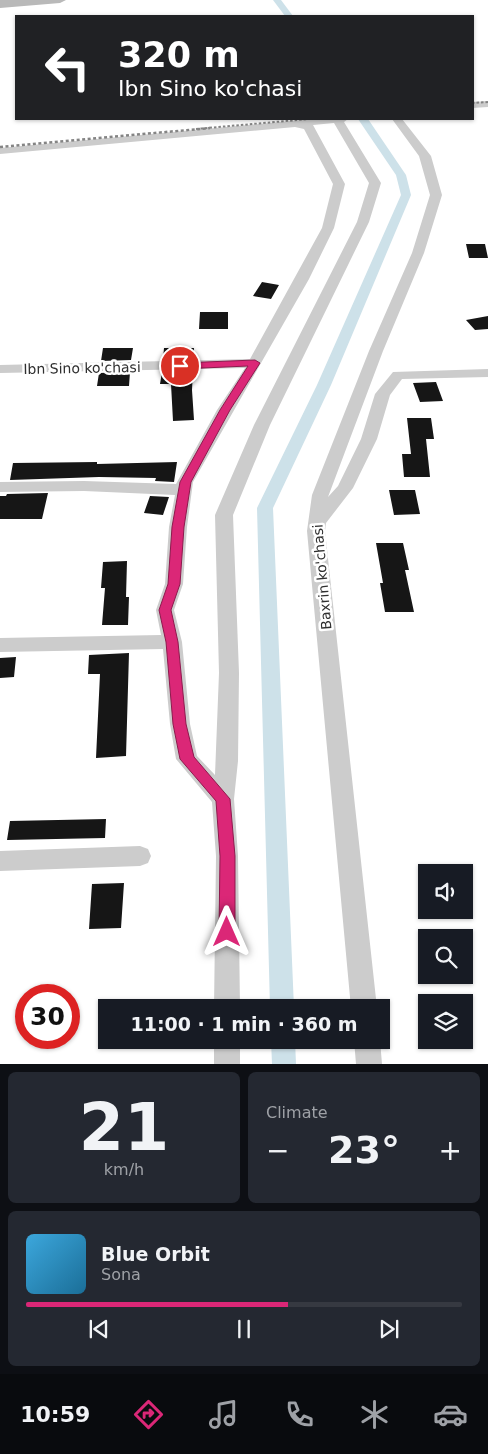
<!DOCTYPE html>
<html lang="en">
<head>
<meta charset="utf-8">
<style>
	:root { --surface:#171b24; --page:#242831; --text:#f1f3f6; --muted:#9ea1a6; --line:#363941; --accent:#db2777 }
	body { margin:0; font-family:"DejaVu Sans",sans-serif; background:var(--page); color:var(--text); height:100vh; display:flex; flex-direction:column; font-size:19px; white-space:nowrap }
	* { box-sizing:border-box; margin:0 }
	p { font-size:16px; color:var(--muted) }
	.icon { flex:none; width:28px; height:28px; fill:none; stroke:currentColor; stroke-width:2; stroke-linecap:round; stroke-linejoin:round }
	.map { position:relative; height:1064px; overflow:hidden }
	.panel { display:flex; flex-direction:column; gap:8px; padding:8px; background:#0d0f14; flex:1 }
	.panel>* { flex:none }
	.hud { position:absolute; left:15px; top:15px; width:459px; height:105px; border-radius:0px; box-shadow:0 1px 4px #0004; background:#202124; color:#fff; overflow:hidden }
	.controls { position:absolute; left:418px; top:864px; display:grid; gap:10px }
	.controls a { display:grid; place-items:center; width:55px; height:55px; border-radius:0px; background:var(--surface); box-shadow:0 1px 4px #0004; font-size:25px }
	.speed { position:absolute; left:15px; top:984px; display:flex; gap:10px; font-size:25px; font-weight:700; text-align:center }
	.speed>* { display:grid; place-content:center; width:65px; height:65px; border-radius:50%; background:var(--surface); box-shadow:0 1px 4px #0004; line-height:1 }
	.speed .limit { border:8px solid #d22; background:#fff; color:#111 }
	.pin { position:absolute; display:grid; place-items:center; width:42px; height:42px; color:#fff; margin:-21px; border:2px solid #fff; border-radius:50%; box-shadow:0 1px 5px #0007 }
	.me { position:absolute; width:55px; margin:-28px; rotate:0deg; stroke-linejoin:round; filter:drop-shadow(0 0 4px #0008) }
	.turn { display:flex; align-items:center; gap:18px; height:105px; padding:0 20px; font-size:22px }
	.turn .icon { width:65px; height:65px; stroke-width:2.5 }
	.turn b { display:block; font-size:35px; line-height:42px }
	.big { font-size:38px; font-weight:700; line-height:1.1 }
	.panel .card { flex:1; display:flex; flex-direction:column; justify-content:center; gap:8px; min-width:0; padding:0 18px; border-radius:8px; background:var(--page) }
	.panel .dial { align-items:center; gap:0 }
	.dial b { font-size:65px; line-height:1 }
	.song { display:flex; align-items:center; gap:15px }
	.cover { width:60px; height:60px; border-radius:8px; background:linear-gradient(135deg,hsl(200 70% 55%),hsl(200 70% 35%)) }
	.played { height:5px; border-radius:2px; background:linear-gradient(90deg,var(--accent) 60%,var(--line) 60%) }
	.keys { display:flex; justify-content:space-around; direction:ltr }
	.heat { display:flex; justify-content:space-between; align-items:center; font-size:28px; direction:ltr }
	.panel .tiles { flex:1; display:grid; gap:8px; grid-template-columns:1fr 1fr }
	.card:last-child { grid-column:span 2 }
	.trip { position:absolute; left:98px; top:999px; width:292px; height:50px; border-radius:0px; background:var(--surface); box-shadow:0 1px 4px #0004; font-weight:700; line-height:50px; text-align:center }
	.menu { display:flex; height:80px; justify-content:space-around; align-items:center; background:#090b0e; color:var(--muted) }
	.menu .icon { width:35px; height:35px }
	.menu .on { color:var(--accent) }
	.menu b { font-size:22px; color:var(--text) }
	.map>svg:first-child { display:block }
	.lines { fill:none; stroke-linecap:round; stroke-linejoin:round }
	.canal { fill:#cde1e9; fill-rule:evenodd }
	.building { fill:#161616 }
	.street { fill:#ccc; fill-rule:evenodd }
	.secondary { fill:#b9b9b9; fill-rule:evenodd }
	.rail-far1 { stroke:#848484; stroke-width:2; stroke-dasharray:2.5 2; stroke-linecap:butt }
	.rail { stroke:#848484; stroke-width:2.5; stroke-dasharray:3 2.5; stroke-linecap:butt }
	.route { fill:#db2777; stroke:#8e194d }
	.labels { text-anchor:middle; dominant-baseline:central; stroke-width:5; stroke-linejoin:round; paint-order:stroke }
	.street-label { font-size:14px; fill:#2f2f2f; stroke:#fff }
</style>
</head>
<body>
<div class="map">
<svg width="488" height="1064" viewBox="0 0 488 1064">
	<rect width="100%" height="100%" fill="#fff"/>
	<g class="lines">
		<path class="canal" d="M273,0H281L293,16H285Z
			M358,119H368L406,175L411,195L331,385L273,508L294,1008H270L257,508L317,385L401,195L396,175Z
			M271,1040H295L296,1064H272Z"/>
	</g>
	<path class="building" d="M466,244H485L488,258H469Z
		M262,282L279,285L271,299L253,296Z
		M200,312H228V329H199Z
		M488,316V329L475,330L466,320Z
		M103,348H133L131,360L101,361Z
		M164,348H194L193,358L163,359Z
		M193,371L192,390L194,420L173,421L171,384H160L162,372Z
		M130,372L129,386H97L99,373Z
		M436,382L443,401L420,402L413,383Z
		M407,418H431L434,439H426L430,477H404L402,454H411Z
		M97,462V464L177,462L174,482L155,481L156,478L99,477L10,480L13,463Z
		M389,490H415L420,514L394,515Z
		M48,493L42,519H0V496H6L7,494Z
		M150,496L169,497L163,515L144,513Z
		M376,543H403L409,570H405L414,612H385L380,583H383Z
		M127,561L126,597H129L128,625H102L105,588H101L103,562Z
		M129,653L126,756L96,758L100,674H88L89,655Z
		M16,657L14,677L0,678V658Z
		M106,819L105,838L7,840L10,821Z
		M124,883L121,928L89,929L92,884Z"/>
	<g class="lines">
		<path class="street" d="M488,101V107L472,108V102Z
			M312,119H348L344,122L381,183L369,222L270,425L233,515L239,673L238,761L234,799L238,856L240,1008H214L216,856L212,802L176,759L170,724L163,649L0,652V638L161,635L156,610L165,584L169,527L175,495L84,491L0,492V482L84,481L176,484L217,410L245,368L0,373V365L250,359L322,228L333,184L304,129L295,127L0,154V148ZM334,123L369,183L357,222L254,425L215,515L219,673L215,775L197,756L190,724L182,642L174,610L183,584L187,527L193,482L309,279L334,228L345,184L313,125Z
			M392,119H402L431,156L442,195L424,253L383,351L328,497L338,486L361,439L375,394L393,372L488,369V377L402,379L390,395L377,439L353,488L326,523L325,531L377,1008H351L307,531L312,495L369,351L412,253L430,195L419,156Z
			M140,846L148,849L151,856L148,863L140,866L0,871V851Z
			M214,1040H240V1064H214Z
			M354,1040H380L382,1064H356Z"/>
		<path class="secondary" d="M0,0H66L60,3L0,8Z"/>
		<path class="rail-far1" d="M472,103L488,102
			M196,129L309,119"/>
		<path class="rail" d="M0,147L210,128"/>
	</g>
	<path class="route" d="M255,360L260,363L230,410L191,482L184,527L180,584L171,610L178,642L186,724L194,757L230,799L235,856V932L233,937L227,939L222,937L219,932L220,856L216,801L180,759L173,724L166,642L159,610L168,584L172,527L180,482L220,410L248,366L180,369L175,366L180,363Z"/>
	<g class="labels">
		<g class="street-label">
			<text transform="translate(82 368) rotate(-1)">Ibn Sino ko'chasi</text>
			<text transform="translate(322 577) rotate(-95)">Baxrin ko'chasi</text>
		</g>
	</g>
</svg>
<div class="controls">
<a><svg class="icon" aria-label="sound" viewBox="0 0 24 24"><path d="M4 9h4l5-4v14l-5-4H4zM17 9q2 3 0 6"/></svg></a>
<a><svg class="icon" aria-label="search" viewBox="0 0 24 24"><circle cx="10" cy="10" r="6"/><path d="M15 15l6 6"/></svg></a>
<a><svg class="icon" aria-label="layers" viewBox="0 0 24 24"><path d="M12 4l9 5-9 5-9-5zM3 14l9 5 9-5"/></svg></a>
</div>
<div class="speed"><div class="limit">30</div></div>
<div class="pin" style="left:180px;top:366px;background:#d93025"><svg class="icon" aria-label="arrive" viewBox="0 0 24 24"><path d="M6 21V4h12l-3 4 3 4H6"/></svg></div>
<svg class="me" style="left:227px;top:932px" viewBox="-20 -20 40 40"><path d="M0-17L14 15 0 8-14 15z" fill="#db2777" stroke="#fff" stroke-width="4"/></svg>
<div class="trip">11:00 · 1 min · 360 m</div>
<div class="hud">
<div class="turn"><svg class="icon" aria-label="left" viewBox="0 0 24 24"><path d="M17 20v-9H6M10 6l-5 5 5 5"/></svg><div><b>320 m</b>Ibn Sino ko'chasi</div></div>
</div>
</div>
<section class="panel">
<div class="tiles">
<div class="card dial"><b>21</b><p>km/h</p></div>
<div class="card"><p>Climate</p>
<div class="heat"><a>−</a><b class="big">23°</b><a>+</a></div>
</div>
<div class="card">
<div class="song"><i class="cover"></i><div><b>Blue Orbit</b><p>Sona</p></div></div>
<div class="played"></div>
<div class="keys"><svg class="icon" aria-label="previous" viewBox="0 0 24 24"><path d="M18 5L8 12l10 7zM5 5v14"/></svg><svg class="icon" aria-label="pause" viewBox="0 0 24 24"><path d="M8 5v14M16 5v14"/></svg><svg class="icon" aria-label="next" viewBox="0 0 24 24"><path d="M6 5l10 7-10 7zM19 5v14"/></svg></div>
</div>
</div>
</section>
<nav class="menu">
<b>10:59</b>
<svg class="icon on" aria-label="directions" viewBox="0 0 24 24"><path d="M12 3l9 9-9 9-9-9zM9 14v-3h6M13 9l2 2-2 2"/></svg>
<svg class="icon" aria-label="music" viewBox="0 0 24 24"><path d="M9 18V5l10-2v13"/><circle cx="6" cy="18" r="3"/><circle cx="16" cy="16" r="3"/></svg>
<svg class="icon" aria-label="phone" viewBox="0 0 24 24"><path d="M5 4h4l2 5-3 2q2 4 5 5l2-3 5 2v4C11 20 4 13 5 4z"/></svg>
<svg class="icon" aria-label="climate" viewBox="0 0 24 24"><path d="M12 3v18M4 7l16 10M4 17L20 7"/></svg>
<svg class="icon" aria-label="car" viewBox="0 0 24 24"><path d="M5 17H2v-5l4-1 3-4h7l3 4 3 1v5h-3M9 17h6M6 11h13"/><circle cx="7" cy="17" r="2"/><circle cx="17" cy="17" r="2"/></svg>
</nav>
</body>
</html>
